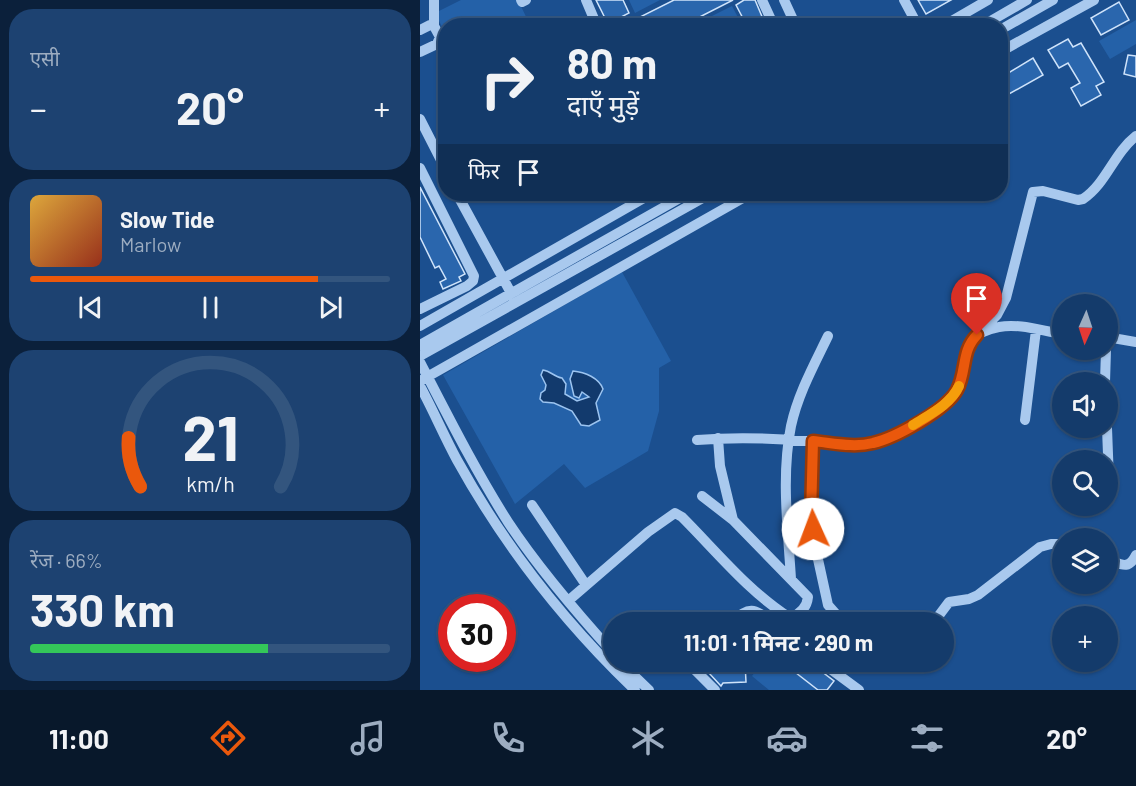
<!DOCTYPE html>
<html lang="hi">
<head>
<meta charset="utf-8">
<style>
	:root { --surface:#143b6b; --page:#1d4271; --text:#f1f3f6; --muted:#9dadc1; --line:#33557e; --accent:#ea580c }
	body { margin:0; font-family:Barlow,"Noto Sans Devanagari",sans-serif; background:var(--page); color:var(--text); height:100vh; display:flex; flex-direction:column; font-size:22px; white-space:nowrap }
	* { box-sizing:border-box; margin:0 }
	p { font-size:20px; color:var(--muted) }
	.icon { flex:none; width:33px; height:33px; fill:none; stroke:currentColor; stroke-width:2; stroke-linecap:round; stroke-linejoin:round }
	.map { position:relative; flex:1; overflow:hidden }
	.drawer { display:flex; flex-direction:column; gap:9px; padding:9px; background:#0b203b; width:420px }
	.drawer>* { flex:none }
	.banner { position:absolute; left:18px; top:18px; width:570px; height:183px; border-radius:24px; box-shadow:0 2px 4px #0004,0 0 0 2px var(--line); background:#143b6b; color:var(--text); overflow:hidden }
	.needle { width:39px; rotate:183deg }
	.tools { position:absolute; left:632px; top:294px; display:grid; gap:12px }
	.tools a { display:grid; place-items:center; width:66px; height:66px; border-radius:50%; background:var(--surface); box-shadow:0 2px 4px #0004,0 0 0 2px var(--line); font-size:30px }
	.speed { position:absolute; left:18px; top:594px; display:flex; gap:12px; font-size:30px; font-weight:700; text-align:center }
	.speed>* { display:grid; place-content:center; width:78px; height:78px; border-radius:50%; background:var(--surface); box-shadow:0 2px 4px #0004,0 0 0 2px var(--line); line-height:1 }
	.speed .limit { border:9px solid #d22; background:#fff; color:#111 }
	.pin { position:absolute; display:grid; place-items:center; width:51px; height:51px; color:#fff; margin:-62px -26px; border-radius:50% 50% 50% 0; rotate:-45deg; box-shadow:0 0 6px #0007 }
	.pin .icon { rotate:45deg }
	.me { position:absolute; width:66px; margin:-33px; rotate:358deg; stroke-linejoin:round; filter:drop-shadow(0 0 4px #0008) }
	.turn { display:flex; align-items:center; gap:21px; height:126px; padding:0 30px; font-size:27px }
	.turn .icon { width:78px; height:78px; stroke-width:2.5 }
	.turn b { display:block; font-size:42px; line-height:51px }
	.then { display:flex; align-items:center; height:57px; padding:0 30px; background:#0003; gap:12px; font-size:22px }
	.big { font-size:45px; font-weight:700; line-height:1.1 }
	.drawer .card { flex:1; display:flex; flex-direction:column; justify-content:center; gap:9px; min-width:0; padding:0 21px; border-radius:24px; background:var(--page) }
	.drawer .dial { align-items:center; gap:0 }
	.dial svg { height:156px; overflow:visible; fill:none; stroke:var(--line); stroke-width:7; stroke-linecap:round; text-anchor:middle }
	.dial text { fill:var(--text); stroke:none }
	.song { display:flex; align-items:center; gap:18px }
	.cover { width:72px; height:72px; border-radius:9px; background:linear-gradient(135deg,hsl(40 70% 55%),hsl(10 70% 35%)) }
	.played { height:6px; border-radius:3px; background:linear-gradient(90deg,var(--accent) 80%,var(--line) 80%) }
	.keys { display:flex; justify-content:space-around; direction:ltr }
	.heat { display:flex; justify-content:space-between; align-items:center; font-size:33px; direction:ltr }
	.charge { height:9px; border-radius:4px; background:linear-gradient(90deg,#34c759 66%,var(--line) 0) }
	.trip { position:absolute; left:183px; top:612px; width:351px; height:60px; border-radius:30px; background:var(--surface); box-shadow:0 2px 4px #0004,0 0 0 2px var(--line); font-weight:700; line-height:60px; text-align:center }
	.tab-bar { display:flex; height:96px; justify-content:space-around; align-items:center; background:#08182b; color:var(--muted) }
	.tab-bar .icon { width:42px; height:42px }
	.tab-bar .current { color:var(--accent) }
	.tab-bar b { font-size:27px; color:var(--text) }
	main { display:flex; flex:1; min-height:0 }
	.map>svg:first-child { display:block }
	.green { fill:#2461a8 }
	.water { fill:#123a6d; stroke:#9cc4f0; stroke-width:1.5 }
	.building { fill:#2a66ad; stroke:#cfe3fa; stroke-width:1.5 }
	.lines { fill:none; stroke-linecap:round; stroke-linejoin:round }
	.minor { stroke:#a9c9ee; stroke-width:10 }
	.route-casing { stroke:#983908; stroke-width:15 }
	.route { stroke:#ea580c; stroke-width:10 }
	.slow { stroke:#f59e0b; stroke-width:10 }
</style>
</head>
<body>
<main>
<section class="drawer">
<div class="card"><p>एसी</p>
<div class="heat"><a>−</a><b class="big">20°</b><a>+</a></div>
</div>
<div class="card">
<div class="song"><i class="cover"></i><div><b>Slow Tide</b><p>Marlow</p></div></div>
<div class="played"></div>
<div class="keys"><svg class="icon" aria-label="previous" viewBox="0 0 24 24"><path d="M18 5L8 12l10 7zM5 5v14"/></svg><svg class="icon" aria-label="pause" viewBox="0 0 24 24"><path d="M8 5v14M16 5v14"/></svg><svg class="icon" aria-label="next" viewBox="0 0 24 24"><path d="M6 5l10 7-10 7zM19 5v14"/></svg></div>
</div>
<div class="card dial"><svg viewBox="0 0 100 80">
<path d="M14 69A42 42 0 1 1 86 69"/>
<path d="M14 69A42 42 0 0 1 8 44" stroke="#ea580c"/>
<text x="50" y="56" font-size="32" font-weight="700">21</text>
<text x="50" y="72" font-size="11">km/h</text>
</svg></div>
<div class="card"><p>रेंज · 66%</p><b class="big">330 km</b><div class="charge"></div></div>
</section>
<div class="map">
<svg width="716" height="690" viewBox="0 0 716 690">
	<rect width="100%" height="100%" fill="#1b4f8f"/>
	<path class="green" d="M41,0H98L110,25L26,26L25,33L15,13Z
		M209,0H240L215,13Z
		M312,6L322,25H274Z
		M716,20V44L690,59L679,41Z
		M202,272L251,361L239,368V411L228,451L165,488L144,464L95,504L23,375Z
		M343,662H361L397,690H349L332,676Z"/>
	<path class="water" d="M123,370C131,371 134,377 142,378L146,384L145,394L157,401L169,397L162,392L159,398L154,396L150,379L153,371C165,372 179,378 183,389L176,403L180,420L169,426L161,425L152,411L134,403L123,402L120,399L121,393L125,390L126,385L121,375Z"/>
	<path class="building" d="M176,0H203L209,13L188,24Z
		M254,0H313L262,26H222L218,18Z
		M324,0H335L346,26H327L316,5Z
		M498,0H531L506,14Z
		M699,2L709,20L681,35L671,18Z
		M648,39L653,47L661,43L684,82L676,86L681,95L661,106L651,88L660,83L648,63L639,68L628,50Z
		M708,55L716,56V77L704,74Z
		M613,58L623,75L580,99V78Z
		M0,187L45,274L39,277L41,281L23,289L20,282L26,279L19,266L15,268L0,237Z
		M286,662H325L326,682L303,683L301,686L288,672Z
		M362,662H392L397,668L414,681L407,690H398Z"/>
	<g class="lines">
		<path class="minor" d="M14,0V26
			M101,0L102,2L106,0
			M166,0L177,26
			M342,0L354,26
			M364,0L376,26
			M484,0L498,26
			M523,26L568,0
			M562,26L607,0
			M0,30L10,25L14,26L20,37L17,44L0,52
			M580,30L633,0
			M580,52L674,0
			M0,119L26,170
			M0,168L54,276L53,281L47,286L0,309
			M37,194L91,293
			M0,326L231,194
			M562,330L577,315L586,298L613,192L623,191L658,200L663,199C686,184 694,153 716,136
			M687,337L716,342
			M0,345L267,194
			M0,356L290,194
			M0,362C28,416 55,470 88,522C119,569 156,612 194,654
			M0,381L330,194
			M685,382L686,350
			M0,386C13,410 24,436 37,460C84,545 145,623 215,690
			M605,420L616,330
			M687,428L689,481
			M298,438L300,466L313,520
			M277,440C314,437 350,438 387,441C408,442 433,449 455,442C477,436 517,414 533,396C554,371 532,335 579,327C599,323 622,331 642,334
			M393,441L391,516L394,541L408,605L416,614L417,622
			M112,505L166,585
			M687,559C701,564 708,571 716,555
			M371,579C368,529 361,476 371,426C378,394 394,365 408,336
			M148,601L228,532L255,513L262,517C296,551 329,592 370,618C380,614 387,607 388,597L313,520L282,496
			M312,622C330,606 333,608 352,622
			M514,622L529,602L549,599L558,595L620,547L631,544H642
			M200,662L229,690
			M274,662L275,670L295,690
			M401,662L439,690
			M445,662C459,663 476,669 489,662"/>
	</g>
	<g class="lines">
		<g class="route-casing">
			<path id="route" d="M393,529L391,516L393,441C413,443 434,448 453,443C475,438 526,410 537,390C547,371 541,351 557,335"/>
		</g>
		<use href="#route" class="route"/>
		<path class="slow" d="M493,425C510,414 530,405 539,386"/>
	</g>
</svg>
<div class="tools">
<a><svg class="needle" viewBox="-14 -14 28 28"><path d="M0-13l5 13h-10z" fill="#e53935"/><path d="M0 13l5-13h-10z" fill="#9dadc1"/></svg></a>
<a><svg class="icon" aria-label="sound" viewBox="0 0 24 24"><path d="M4 9h4l5-4v14l-5-4H4zM17 9q2 3 0 6"/></svg></a>
<a><svg class="icon" aria-label="search" viewBox="0 0 24 24"><circle cx="10" cy="10" r="6"/><path d="M15 15l6 6"/></svg></a>
<a><svg class="icon" aria-label="layers" viewBox="0 0 24 24"><path d="M12 4l9 5-9 5-9-5zM3 14l9 5 9-5"/></svg></a>
<a>+</a>
</div>
<div class="speed"><div class="limit">30</div></div>
<div class="pin" style="left:557px;top:335px;background:#d93025"><svg class="icon" aria-label="arrive" viewBox="0 0 24 24"><path d="M6 21V4h12l-3 4 3 4H6"/></svg></div>
<svg class="me" style="left:393px;top:529px" viewBox="-20 -20 40 40"><circle r="19" fill="#fff"/><path d="M0-13L10 11 0 6-10 11z" fill="#ea580c"/></svg>
<div class="trip">11:01 · 1 मिनट · 290 m</div>
<div class="banner">
<div class="turn"><svg class="icon" aria-label="right" viewBox="0 0 24 24"><path d="M7 20v-9h11M14 6l5 5-5 5"/></svg><div><b>80 m</b>दाएँ मुड़ें</div></div>
<div class="then">फिर<svg class="icon" aria-label="arrive" viewBox="0 0 24 24"><path d="M6 21V4h12l-3 4 3 4H6"/></svg></div>
</div>
</div>
</main>
<nav class="tab-bar">
<b>11:00</b>
<svg class="icon current" aria-label="directions" viewBox="0 0 24 24"><path d="M12 3l9 9-9 9-9-9zM9 14v-3h6M13 9l2 2-2 2"/></svg>
<svg class="icon" aria-label="music" viewBox="0 0 24 24"><path d="M9 18V5l10-2v13"/><circle cx="6" cy="18" r="3"/><circle cx="16" cy="16" r="3"/></svg>
<svg class="icon" aria-label="phone" viewBox="0 0 24 24"><path d="M5 4h4l2 5-3 2q2 4 5 5l2-3 5 2v4C11 20 4 13 5 4z"/></svg>
<svg class="icon" aria-label="climate" viewBox="0 0 24 24"><path d="M12 3v18M4 7l16 10M4 17L20 7"/></svg>
<svg class="icon" aria-label="car" viewBox="0 0 24 24"><path d="M5 17H2v-5l4-1 3-4h7l3 4 3 1v5h-3M9 17h6M6 11h13"/><circle cx="7" cy="17" r="2"/><circle cx="17" cy="17" r="2"/></svg>
<svg class="icon" aria-label="filters" viewBox="0 0 24 24"><path d="M4 7h16M4 17h16"/><circle cx="9" cy="7" r="2"/><circle cx="15" cy="17" r="2"/></svg>
<b>20°</b>
</nav>
</body>
</html>
